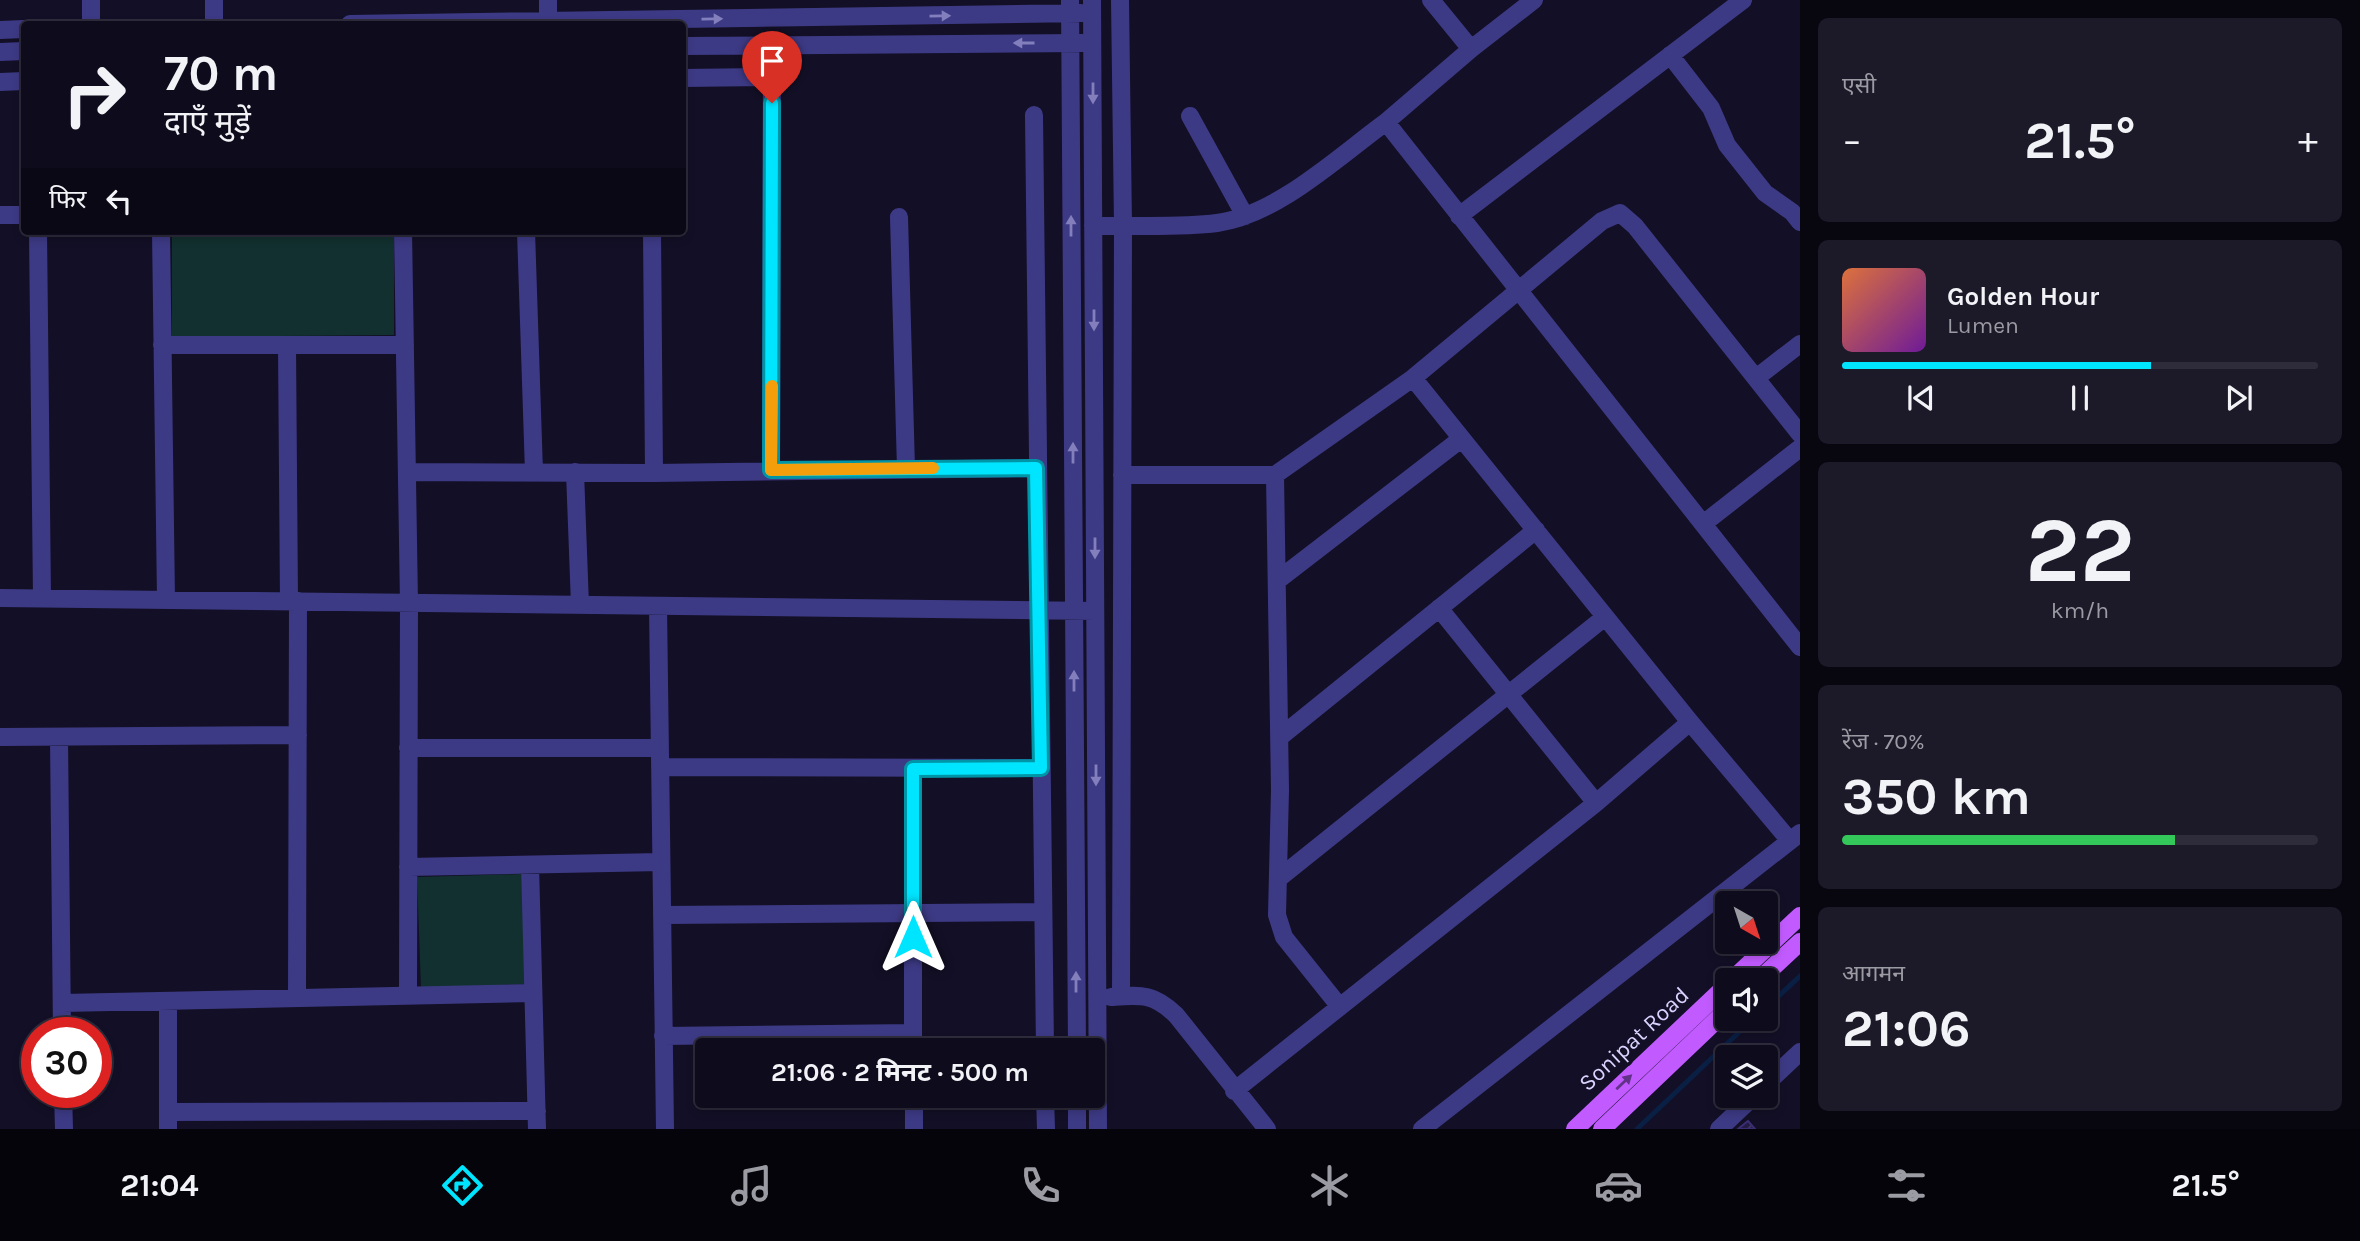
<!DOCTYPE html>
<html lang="hi">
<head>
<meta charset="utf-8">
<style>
	:root { --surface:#0e0b1c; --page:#1c1929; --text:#f1f3f6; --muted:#9b9ba3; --line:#2e2b3b; --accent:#00e5ff }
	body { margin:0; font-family:Karla,"Noto Sans Devanagari",sans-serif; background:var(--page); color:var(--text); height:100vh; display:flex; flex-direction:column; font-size:26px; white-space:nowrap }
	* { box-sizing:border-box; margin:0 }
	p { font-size:23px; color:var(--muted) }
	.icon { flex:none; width:38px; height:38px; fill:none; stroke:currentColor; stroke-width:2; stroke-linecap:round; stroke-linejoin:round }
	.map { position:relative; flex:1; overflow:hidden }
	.drawer { display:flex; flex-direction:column; gap:18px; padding:18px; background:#08060f; width:560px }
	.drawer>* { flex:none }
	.hud { position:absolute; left:21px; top:21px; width:665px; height:214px; border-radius:7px; box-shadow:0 4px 10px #0003,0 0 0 2px var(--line); background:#0e0b1c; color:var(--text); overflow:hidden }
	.needle { width:46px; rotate:141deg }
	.buttons { position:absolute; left:1715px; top:891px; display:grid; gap:14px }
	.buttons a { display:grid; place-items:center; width:63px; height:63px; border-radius:7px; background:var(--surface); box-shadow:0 4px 10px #0003,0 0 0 2px var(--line); font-size:35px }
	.speed { position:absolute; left:21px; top:1017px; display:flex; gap:14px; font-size:35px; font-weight:700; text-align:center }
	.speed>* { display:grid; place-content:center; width:91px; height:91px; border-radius:50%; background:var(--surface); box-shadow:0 4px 10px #0003,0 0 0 2px var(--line); line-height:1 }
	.speed .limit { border:10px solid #d22; background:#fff; color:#111 }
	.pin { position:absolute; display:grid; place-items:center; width:60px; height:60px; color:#fff; margin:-72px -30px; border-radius:50% 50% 50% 0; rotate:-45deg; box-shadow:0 0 7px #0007 }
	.pin .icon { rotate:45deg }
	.me { position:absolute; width:77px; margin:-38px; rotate:0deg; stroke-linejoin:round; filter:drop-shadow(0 0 5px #0008) }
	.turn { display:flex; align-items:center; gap:24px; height:147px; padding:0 28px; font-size:32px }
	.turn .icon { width:91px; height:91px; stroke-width:2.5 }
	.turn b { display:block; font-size:49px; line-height:60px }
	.then { display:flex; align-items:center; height:66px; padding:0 28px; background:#0003; gap:14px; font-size:26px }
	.big { font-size:52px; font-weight:700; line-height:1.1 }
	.drawer .card { flex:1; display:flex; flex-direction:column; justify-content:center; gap:10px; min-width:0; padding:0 24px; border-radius:10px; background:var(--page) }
	.drawer .dial { align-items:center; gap:0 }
	.dial b { font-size:91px; line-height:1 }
	.song { display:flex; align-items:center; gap:21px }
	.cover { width:84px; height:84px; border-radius:10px; background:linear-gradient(135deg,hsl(20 70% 55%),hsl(280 70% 35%)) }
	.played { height:7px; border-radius:4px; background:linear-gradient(90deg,var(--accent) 65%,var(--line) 65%) }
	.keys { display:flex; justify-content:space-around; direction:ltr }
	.heat { display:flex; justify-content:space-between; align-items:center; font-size:38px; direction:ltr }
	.charge { height:10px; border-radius:5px; background:linear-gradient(90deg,#34c759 70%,var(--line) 0) }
	.trip { position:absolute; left:695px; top:1038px; width:410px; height:70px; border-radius:7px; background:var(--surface); box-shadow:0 4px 10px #0003,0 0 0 2px var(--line); font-weight:700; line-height:70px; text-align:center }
	.dock { display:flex; height:112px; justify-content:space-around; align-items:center; background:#06040b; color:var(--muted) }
	.dock .icon { width:49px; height:49px }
	.dock .active { color:var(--accent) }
	.dock b { font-size:32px; color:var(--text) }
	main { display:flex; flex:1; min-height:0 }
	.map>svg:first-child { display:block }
	.green { fill:#12302f }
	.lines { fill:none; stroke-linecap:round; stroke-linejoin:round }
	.stream { stroke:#0a1f44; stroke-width:5 }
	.building { fill:url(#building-hatch); stroke:#3b2d73; stroke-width:2 }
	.minor { stroke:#3d3a85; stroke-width:18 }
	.major { stroke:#c25bff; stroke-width:18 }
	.oneway { fill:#837fbc }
	.oneway2 { fill:#623188 }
	.route-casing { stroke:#0095a6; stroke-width:18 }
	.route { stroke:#00e5ff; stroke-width:12 }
	.slow { stroke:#f59e0b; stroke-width:12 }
	.labels { text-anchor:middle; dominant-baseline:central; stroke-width:7; stroke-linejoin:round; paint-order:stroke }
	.street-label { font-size:23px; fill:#d9d4ff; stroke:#130f26 }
</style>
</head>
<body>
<main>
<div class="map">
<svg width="1800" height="1129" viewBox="0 0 1800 1129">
	<defs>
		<pattern id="building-hatch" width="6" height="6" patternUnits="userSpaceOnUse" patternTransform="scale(1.75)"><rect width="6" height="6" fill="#241b47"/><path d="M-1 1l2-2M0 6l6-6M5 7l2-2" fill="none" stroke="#433b63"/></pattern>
	</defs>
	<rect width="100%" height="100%" fill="#130f26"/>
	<path class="green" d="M172,231H394V335L172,337Z
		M522,874L525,984L421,988L417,877Z"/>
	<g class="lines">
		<path class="stream" d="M1766,1008L1800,976
			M1637,1129L1754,1018"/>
	</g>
	<path class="building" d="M1748,1121L1755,1129H1738Z"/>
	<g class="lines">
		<path class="minor" d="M91,0V24
			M214,0V24
			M548,0V24
			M1070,0L1077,1050
			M1092,0L1098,1129
			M1120,0L1123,225L1121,996
			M350,24L1081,13
			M0,30L24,29
			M682,46L1082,43
			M1471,49L1534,0
			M0,52L24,51
			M1670,55L1711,108L1727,145L1765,193L1792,212L1800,222
			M682,78L772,77
			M0,82L24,81
			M1034,115L1045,1050
			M1190,116L1245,216
			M1386,122L1471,49L1431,0
			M0,215H24
			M1459,216L1743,0
			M899,217L906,469
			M1093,226C1133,225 1178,228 1217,223C1277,215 1338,157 1386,122L1800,647
			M38,231L42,598
			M161,231L166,600
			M403,231L409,603L408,996
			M526,231L534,472
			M652,231L654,473
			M162,345H405
			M287,345L289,601
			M1413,378L1690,722L1790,841
			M1756,378L1800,344
			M771,469L772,45
			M407,472L654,473L1036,468
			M575,472L580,605
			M1122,475H1275L1413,378L1602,221L1620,213L1635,226L1800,434
			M1275,475L1280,790L1277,915L1284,937L1340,1007
			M1703,524L1800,448
			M1278,580L1461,439
			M0,598L1095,611
			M658,606L665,1129
			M1439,608L1596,803
			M0,737L298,735
			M59,737L62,1032
			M1280,737L1536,530
			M408,748H660
			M660,767L1040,768
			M913,769V1050
			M530,865L537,1129
			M408,867L661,862
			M1278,879L1605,617
			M662,915L1043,912
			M1111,997C1141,995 1153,993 1176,1015L1267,1129
			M297,998L298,601
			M168,1001V1129
			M62,1003L533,993
			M663,1036L913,1033
			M1766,1084L1800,1052
			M1234,1091L1596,803L1690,722
			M63,1092L64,1129
			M914,1096V1129
			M1045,1096L1046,1129
			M1077,1096V1129
			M168,1112L537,1111
			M1422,1129L1800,833
			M1719,1129L1754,1096"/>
		<path class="major" d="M1732,980L1800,916
			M1759,980L1800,942
			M1575,1129L1727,985
			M1602,1129L1727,1010"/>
	</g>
	<defs><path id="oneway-solid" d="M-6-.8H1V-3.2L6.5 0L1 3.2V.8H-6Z" transform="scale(1.75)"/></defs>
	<g class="oneway">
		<use href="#oneway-solid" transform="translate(940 16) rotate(-1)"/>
		<use href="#oneway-solid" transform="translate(712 19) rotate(-1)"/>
		<use href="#oneway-solid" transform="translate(1024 43) rotate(180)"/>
		<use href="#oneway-solid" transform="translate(1093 93) rotate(90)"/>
		<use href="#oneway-solid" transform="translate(1071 226) rotate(-90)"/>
		<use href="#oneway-solid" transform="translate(1094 320) rotate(90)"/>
		<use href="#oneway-solid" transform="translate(1073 453) rotate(-90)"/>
		<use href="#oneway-solid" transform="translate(1095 548) rotate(90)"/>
		<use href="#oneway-solid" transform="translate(1074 681) rotate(-90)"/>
		<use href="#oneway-solid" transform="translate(1096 775) rotate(90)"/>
		<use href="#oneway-solid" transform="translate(1076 982) rotate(-90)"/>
	</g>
	<use class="oneway2" href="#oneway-solid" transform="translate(1624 1082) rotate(-43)"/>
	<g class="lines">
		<g class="route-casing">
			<path id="route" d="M772,103L771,470L1036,468L1041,768L913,769V937"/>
		</g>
		<use href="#route" class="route"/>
		<path class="slow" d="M772,386L771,470L933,468"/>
	</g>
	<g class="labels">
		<g class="street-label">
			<text transform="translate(1634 1039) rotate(-43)">Sonipat Road</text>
		</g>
	</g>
</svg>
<div class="buttons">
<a><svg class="needle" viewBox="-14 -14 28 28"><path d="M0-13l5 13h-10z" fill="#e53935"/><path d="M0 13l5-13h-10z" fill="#9b9ba3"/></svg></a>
<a><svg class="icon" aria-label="sound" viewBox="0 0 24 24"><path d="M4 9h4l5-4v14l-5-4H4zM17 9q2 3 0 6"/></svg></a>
<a><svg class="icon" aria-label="layers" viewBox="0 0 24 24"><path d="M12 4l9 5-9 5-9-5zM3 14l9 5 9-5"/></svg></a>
</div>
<div class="speed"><div class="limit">30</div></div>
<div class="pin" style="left:772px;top:103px;background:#d93025"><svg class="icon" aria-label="arrive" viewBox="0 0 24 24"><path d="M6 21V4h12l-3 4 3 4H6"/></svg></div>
<svg class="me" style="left:913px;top:937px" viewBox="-20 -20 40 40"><path d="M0-17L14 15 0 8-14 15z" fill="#00e5ff" stroke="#fff" stroke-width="4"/></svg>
<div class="trip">21:06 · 2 मिनट · 500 m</div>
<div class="hud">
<div class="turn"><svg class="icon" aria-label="right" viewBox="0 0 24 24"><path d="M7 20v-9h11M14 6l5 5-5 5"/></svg><div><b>70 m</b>दाएँ मुड़ें</div></div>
<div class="then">फिर<svg class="icon" aria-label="left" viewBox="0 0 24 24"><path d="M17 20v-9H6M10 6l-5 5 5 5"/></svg></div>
</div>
</div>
<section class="drawer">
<div class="card"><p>एसी</p>
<div class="heat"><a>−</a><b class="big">21.5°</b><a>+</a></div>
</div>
<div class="card">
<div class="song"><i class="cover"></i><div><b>Golden Hour</b><p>Lumen</p></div></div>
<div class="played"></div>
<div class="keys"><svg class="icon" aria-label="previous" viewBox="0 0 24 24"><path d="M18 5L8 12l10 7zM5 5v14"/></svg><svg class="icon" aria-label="pause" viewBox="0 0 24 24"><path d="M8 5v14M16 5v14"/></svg><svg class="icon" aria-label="next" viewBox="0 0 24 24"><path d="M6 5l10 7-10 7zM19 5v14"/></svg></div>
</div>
<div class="card dial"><b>22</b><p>km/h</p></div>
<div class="card"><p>रेंज · 70%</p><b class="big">350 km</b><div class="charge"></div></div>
<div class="card"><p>आगमन</p><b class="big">21:06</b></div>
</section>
</main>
<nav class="dock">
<b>21:04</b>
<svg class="icon active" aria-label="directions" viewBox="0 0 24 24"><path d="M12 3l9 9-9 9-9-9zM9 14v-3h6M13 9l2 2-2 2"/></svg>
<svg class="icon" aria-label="music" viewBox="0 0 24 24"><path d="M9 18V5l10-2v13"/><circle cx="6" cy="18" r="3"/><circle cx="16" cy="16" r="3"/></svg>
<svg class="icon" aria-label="phone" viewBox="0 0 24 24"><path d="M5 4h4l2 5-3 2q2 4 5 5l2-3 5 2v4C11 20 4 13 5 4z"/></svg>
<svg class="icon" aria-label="climate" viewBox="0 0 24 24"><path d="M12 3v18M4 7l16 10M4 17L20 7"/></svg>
<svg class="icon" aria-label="car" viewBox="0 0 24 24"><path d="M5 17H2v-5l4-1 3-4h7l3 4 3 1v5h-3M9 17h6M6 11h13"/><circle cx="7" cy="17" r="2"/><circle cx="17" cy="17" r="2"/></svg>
<svg class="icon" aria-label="filters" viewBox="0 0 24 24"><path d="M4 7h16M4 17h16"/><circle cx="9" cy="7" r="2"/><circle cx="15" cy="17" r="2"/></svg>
<b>21.5°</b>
</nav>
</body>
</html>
